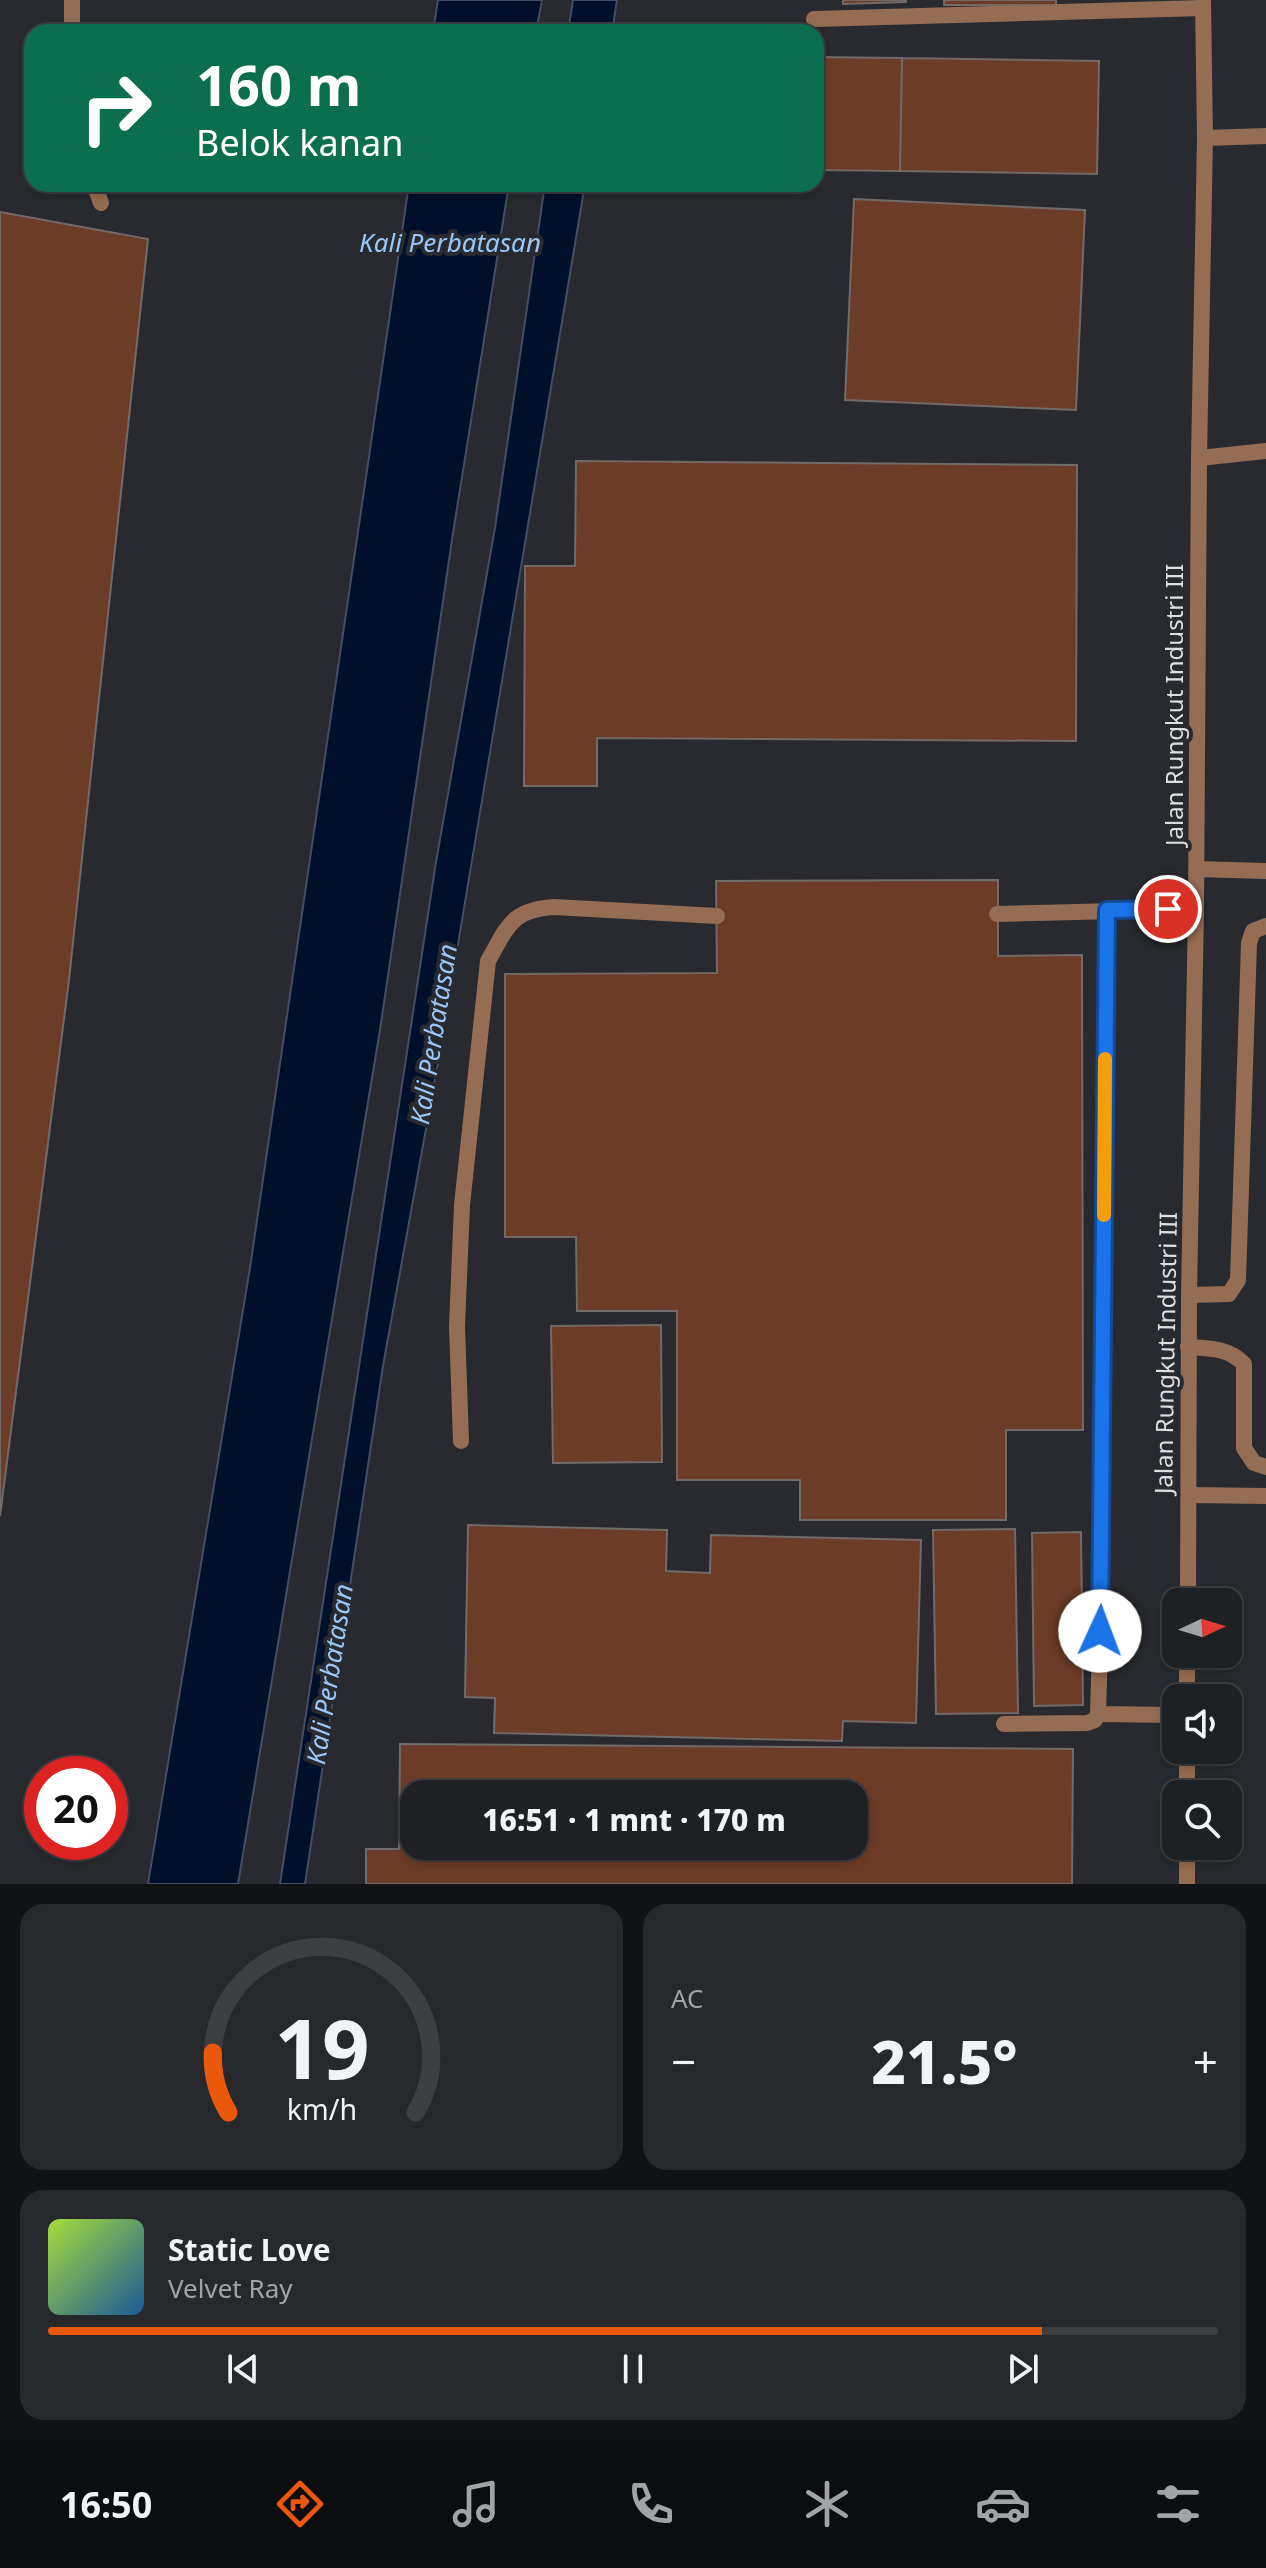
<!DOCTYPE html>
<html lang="id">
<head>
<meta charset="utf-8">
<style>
	:root { --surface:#1e2023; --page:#26282b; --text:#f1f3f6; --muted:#a1a3a6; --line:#3c3e41; --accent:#ea580c }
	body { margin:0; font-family:"Noto Sans",sans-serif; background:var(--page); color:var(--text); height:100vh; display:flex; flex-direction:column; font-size:30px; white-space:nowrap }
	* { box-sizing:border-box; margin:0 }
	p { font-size:26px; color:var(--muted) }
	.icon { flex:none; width:44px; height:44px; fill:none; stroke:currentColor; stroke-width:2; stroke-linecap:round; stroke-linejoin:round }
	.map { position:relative; height:1884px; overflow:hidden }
	.details { display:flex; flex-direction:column; gap:20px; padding:20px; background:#101213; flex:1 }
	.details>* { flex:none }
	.guide { position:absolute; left:24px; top:24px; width:800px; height:168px; border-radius:24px; box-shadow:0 4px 12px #0003,0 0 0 2px var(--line); background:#0b6e4f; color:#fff; overflow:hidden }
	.needle { width:52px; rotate:86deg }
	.controls { position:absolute; left:1162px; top:1588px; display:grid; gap:16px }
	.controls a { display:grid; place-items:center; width:80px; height:80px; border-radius:16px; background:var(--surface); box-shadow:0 4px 12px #0003,0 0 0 2px var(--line); font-size:40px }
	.speed { position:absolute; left:24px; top:1756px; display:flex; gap:16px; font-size:40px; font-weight:700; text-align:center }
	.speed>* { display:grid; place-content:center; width:104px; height:104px; border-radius:50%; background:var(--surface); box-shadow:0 4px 12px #0003,0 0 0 2px var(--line); line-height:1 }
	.speed .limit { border:12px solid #d22; background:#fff; color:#111 }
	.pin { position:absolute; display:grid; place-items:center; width:68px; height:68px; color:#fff; margin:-34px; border:4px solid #fff; border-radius:50%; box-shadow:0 2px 8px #0007 }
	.me { position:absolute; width:88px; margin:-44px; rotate:2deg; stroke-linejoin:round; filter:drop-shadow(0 0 6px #0008) }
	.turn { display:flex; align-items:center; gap:28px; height:168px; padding:0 40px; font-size:36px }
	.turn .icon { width:104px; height:104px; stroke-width:2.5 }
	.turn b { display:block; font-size:56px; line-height:68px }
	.big { font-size:60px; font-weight:800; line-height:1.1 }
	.details .card { flex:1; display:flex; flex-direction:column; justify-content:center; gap:12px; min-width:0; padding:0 28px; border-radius:24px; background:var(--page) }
	.details .dial { align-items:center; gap:0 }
	.dial svg { height:208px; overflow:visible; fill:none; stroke:var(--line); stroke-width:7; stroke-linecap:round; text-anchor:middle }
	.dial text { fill:var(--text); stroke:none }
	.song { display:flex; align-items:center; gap:24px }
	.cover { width:96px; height:96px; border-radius:12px; background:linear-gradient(135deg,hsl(80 70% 55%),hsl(210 70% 35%)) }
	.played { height:8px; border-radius:4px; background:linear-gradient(90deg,var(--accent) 85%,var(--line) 85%) }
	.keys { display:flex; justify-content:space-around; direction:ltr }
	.heat { display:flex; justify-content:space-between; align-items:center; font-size:44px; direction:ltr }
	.details .tiles { flex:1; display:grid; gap:20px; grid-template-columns:1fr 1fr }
	.card:last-child { grid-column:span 2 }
	.trip { position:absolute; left:400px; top:1780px; width:468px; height:80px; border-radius:24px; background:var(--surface); box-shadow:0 4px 12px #0003,0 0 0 2px var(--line); font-weight:800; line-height:80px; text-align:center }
	.tabs { display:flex; height:128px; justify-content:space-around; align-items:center; background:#0c0d0e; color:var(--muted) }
	.tabs .icon { width:56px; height:56px }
	.tabs .selected { color:var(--accent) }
	.tabs b { font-size:36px; color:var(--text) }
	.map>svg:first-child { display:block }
	.water { fill:#00102a; stroke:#434e62; stroke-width:2 }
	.building { fill:#6d3c28; stroke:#716a68; stroke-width:2; fill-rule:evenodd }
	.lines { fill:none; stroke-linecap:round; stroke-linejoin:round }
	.lane { stroke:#946d54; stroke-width:16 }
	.street { stroke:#946d54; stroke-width:16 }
	.route-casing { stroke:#114b97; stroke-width:20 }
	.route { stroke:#1a73e8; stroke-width:14 }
	.slow { stroke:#f59e0b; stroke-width:14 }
	.labels { text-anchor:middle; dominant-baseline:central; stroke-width:8; stroke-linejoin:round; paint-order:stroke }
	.street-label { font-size:24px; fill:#dedfe3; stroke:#282a2f }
	.water-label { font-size:26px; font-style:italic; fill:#9ac6f8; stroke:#282a2f }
</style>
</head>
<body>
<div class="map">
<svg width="1266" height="1884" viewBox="0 0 1266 1884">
	<rect width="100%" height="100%" fill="#282a2f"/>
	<path class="water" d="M438,0H542L536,32H433Z
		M573,0H617L612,32H568Z
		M409,184H509L453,533L380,1030L238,1884H148L250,1268Z
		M545,184H585L441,1046L383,1366L305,1884H280L436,862L495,528Z"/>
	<path class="building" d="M843,0H906V2L843,4Z
		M944,0H1056V5H944Z
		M816,57L902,58L900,171L816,170Z
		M902,58L1099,61L1097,174L900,171Z
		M854,199L1085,210L1076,410L845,400Z
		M0,212L148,239L69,980L0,1516Z
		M576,461L1077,465L1076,741L597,738V786H524L525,566H575Z
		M998,880V956L1082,955L1083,1430H1006V1520H800V1480H677V1311H577L576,1237H505V974L717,973L716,881Z
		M661,1325L662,1462L553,1463L551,1326Z
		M468,1525L667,1530L666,1571L710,1573L711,1535L921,1540L916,1723L843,1721L842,1741L494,1733L495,1698L465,1697Z
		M1015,1529L1018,1713L936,1714L933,1530Z
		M1081,1532L1083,1705L1034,1706L1032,1533Z
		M400,1744L1073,1749L1072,1884H366V1849H399ZM414,1794H854V1846H414Z"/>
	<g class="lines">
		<path class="lane" d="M814,19L1203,8
			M72,32V0
			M1205,138L1266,136
			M94,184L101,203
			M1199,458L1266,451
			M997,914L1196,909
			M1189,1295L1229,1294L1238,1280L1249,943L1253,931L1266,926
			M1188,1347C1209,1348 1229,1348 1244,1364V1448L1254,1463L1266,1467
			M461,1441L457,1326L462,1205L488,961C508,926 511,910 554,907L717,916
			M1188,1495L1266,1496
			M1098,1714L1176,1715
			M1004,1724L1087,1723L1095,1720L1098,1714L1102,1575L1107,910"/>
		<path class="street" d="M1197,869L1266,871
			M1188,1602L1189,1295L1196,909L1199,458L1205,138L1203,0
			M1187,1698V1654
			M1187,1794V1750
			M1187,1884V1846"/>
	</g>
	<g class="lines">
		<g class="route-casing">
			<path id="route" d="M1100,1631L1107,910L1168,909"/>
		</g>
		<use href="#route" class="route"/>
		<path class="slow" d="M1104,1215L1105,1059"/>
	</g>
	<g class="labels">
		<g class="street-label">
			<text transform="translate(1173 705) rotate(-90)">Jalan Rungkut Industri III</text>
			<text transform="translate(1165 1353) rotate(-89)">Jalan Rungkut Industri III</text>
		</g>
		<g class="water-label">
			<text x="450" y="242">Kali Perbatasan</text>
			<text transform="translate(433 1034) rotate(-81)">Kali Perbatasan</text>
			<text transform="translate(329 1674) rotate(-81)">Kali Perbatasan</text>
		</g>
	</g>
</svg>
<div class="controls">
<a><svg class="needle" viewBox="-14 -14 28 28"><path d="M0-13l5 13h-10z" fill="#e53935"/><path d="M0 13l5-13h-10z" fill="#a1a3a6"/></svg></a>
<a><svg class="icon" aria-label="sound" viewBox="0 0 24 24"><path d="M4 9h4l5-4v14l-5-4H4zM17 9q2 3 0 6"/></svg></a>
<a><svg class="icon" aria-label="search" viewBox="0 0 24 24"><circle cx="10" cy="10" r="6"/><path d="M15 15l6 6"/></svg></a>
</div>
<div class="speed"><div class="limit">20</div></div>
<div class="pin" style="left:1168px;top:909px;background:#d93025"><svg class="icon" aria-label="arrive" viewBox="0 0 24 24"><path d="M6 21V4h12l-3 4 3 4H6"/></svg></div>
<svg class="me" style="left:1100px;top:1631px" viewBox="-20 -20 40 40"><circle r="19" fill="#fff"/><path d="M0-13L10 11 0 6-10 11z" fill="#1a73e8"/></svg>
<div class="trip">16:51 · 1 mnt · 170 m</div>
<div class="guide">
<div class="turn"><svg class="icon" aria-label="right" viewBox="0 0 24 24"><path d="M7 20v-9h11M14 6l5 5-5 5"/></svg><div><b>160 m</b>Belok kanan</div></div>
</div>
</div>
<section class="details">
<div class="tiles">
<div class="card dial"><svg viewBox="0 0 100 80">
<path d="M14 69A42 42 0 1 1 86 69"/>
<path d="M14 69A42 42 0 0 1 8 46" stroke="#ea580c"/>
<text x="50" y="56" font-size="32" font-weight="700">19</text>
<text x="50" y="72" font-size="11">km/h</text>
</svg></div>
<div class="card"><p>AC</p>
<div class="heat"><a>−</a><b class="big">21.5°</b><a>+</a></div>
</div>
<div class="card">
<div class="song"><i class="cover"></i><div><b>Static Love</b><p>Velvet Ray</p></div></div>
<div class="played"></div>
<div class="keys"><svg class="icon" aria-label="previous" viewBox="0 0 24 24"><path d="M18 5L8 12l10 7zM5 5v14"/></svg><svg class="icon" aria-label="pause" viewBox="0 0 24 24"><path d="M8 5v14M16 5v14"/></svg><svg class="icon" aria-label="next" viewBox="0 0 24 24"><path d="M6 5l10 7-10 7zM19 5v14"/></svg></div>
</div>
</div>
</section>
<nav class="tabs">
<b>16:50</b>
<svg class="icon selected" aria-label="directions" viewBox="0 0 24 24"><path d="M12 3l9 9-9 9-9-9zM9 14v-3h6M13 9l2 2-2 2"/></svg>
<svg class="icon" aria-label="music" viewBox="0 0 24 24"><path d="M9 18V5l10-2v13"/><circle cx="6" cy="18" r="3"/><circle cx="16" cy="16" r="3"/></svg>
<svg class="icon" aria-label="phone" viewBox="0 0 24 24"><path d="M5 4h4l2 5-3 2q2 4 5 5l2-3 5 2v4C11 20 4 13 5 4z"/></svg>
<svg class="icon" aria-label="climate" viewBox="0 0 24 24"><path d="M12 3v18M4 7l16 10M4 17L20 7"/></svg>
<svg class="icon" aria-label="car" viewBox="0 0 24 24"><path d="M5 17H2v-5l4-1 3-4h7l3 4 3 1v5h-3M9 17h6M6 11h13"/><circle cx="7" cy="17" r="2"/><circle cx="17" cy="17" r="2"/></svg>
<svg class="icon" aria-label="filters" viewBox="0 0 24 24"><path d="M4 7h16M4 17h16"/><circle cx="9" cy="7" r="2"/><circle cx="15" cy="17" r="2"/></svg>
</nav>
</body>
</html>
